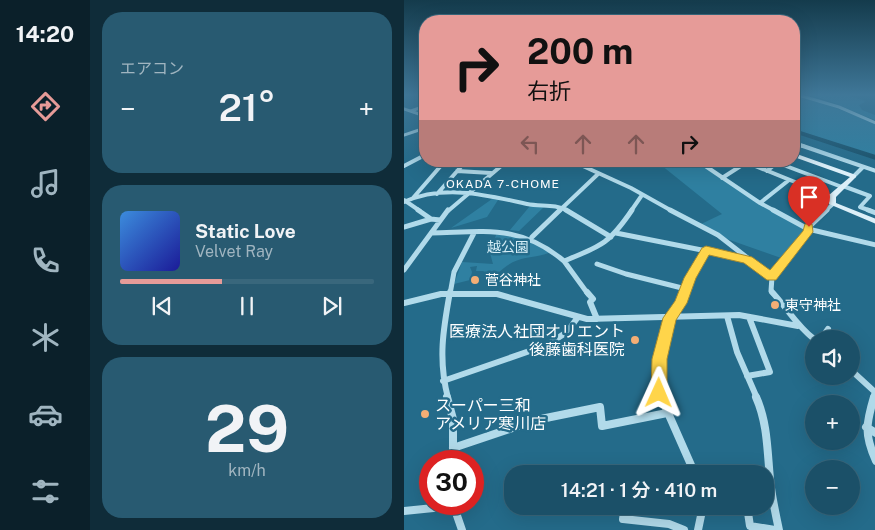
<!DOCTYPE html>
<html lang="ja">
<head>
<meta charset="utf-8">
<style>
	:root { --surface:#1b5068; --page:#285a71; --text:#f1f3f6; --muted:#a0b5c0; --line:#39677c; --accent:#e69b98 }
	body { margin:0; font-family:"Public Sans","Noto Sans JP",sans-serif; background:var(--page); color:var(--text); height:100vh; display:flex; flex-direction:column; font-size:19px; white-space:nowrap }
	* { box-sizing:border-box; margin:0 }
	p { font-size:16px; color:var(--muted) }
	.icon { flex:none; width:28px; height:28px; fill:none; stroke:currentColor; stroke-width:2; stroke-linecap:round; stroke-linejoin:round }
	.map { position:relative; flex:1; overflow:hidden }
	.side { display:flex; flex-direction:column; gap:12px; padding:12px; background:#0f2c39; width:314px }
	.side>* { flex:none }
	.banner { position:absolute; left:15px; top:15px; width:381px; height:152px; border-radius:20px; box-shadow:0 5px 20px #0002,0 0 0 1px var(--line); background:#e69b98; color:#111; overflow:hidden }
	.controls { position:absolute; left:401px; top:330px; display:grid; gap:10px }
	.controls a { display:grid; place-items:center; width:55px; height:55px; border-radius:50%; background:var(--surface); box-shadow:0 5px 20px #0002,0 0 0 1px var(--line); font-size:25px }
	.speed { position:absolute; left:15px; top:450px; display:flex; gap:10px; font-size:25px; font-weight:700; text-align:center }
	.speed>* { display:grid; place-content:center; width:65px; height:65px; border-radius:50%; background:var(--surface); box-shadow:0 5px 20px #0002,0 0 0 1px var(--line); line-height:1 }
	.speed .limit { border:8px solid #d22; background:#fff; color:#111 }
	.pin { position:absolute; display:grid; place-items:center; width:42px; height:42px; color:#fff; margin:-51px -21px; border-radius:50% 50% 50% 0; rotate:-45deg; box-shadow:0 0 5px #0007 }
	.pin .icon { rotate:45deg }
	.me { position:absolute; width:55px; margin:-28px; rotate:1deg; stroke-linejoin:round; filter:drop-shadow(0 0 4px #0008) }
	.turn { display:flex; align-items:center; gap:18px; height:105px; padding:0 25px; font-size:22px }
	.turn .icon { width:65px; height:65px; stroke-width:2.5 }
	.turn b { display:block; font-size:35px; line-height:42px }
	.lanes { display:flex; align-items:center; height:48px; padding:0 25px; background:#0003; justify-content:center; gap:25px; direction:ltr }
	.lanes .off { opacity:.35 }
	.big { font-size:38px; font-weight:600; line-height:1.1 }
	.side .widget { flex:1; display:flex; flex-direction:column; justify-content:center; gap:8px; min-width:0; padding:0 18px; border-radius:20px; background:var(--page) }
	.side .dial { align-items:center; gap:0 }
	.dial b { font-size:65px; line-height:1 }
	.song { display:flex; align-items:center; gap:15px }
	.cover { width:60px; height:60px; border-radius:8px; background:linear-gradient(135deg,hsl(210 70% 55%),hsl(240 70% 35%)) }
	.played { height:5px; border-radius:2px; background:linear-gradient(90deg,var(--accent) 40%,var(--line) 40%) }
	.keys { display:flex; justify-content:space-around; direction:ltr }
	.heat { display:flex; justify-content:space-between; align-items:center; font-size:28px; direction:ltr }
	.trip { position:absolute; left:100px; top:465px; width:270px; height:50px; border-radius:20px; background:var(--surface); box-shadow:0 5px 20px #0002,0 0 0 1px var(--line); font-weight:600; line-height:50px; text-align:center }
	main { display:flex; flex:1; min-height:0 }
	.dock { display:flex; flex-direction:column; width:90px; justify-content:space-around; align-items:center; background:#0b202a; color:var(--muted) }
	.dock .icon { width:35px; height:35px }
	.dock .current { color:var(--accent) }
	.dock b { font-size:22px; color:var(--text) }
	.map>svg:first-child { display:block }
	.green { fill:#2f80a1 }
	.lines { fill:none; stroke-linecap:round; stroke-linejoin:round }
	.river { fill:#19516a; fill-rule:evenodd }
	.street-far4 { stroke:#b1daea; stroke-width:3 }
	.street-far3 { stroke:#b1daea; stroke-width:4 }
	.street-far2 { stroke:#b1daea; stroke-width:5 }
	.street-far1 { stroke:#b1daea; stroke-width:6 }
	.street { stroke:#b1daea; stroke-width:8 }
	.secondary { fill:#dceff8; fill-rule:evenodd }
	.route { fill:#ffd54a; stroke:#a68a30 }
	.poi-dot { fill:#f4ae75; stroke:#246b8a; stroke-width:2 }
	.labels { text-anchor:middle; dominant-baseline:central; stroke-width:5; stroke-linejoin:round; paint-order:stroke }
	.far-neighbourhood-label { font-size:12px; letter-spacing:1px; fill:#fff; stroke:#246b8a }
	.park-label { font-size:14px; fill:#d5eef7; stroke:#246b8a }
	.poi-label { font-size:14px; fill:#fff; stroke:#246b8a; text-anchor:start }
	.near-poi-label { font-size:16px; fill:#fff; stroke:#246b8a; text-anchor:end }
</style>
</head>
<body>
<main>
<nav class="dock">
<b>14:20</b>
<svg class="icon current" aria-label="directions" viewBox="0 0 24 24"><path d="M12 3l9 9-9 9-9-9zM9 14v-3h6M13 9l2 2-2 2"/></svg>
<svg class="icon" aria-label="music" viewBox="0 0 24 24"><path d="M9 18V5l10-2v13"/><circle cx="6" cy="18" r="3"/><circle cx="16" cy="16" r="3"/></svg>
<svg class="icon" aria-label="phone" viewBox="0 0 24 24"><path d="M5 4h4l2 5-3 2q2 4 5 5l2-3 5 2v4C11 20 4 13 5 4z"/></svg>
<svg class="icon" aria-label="climate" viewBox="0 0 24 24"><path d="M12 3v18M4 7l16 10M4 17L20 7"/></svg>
<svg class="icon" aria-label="car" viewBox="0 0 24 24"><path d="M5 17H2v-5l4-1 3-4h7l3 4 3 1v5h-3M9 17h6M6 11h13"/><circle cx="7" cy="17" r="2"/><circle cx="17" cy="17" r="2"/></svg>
<svg class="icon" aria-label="filters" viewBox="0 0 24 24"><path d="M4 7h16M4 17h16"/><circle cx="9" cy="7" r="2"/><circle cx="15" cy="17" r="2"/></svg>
</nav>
<section class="side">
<div class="widget"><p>エアコン</p>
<div class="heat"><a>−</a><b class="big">21°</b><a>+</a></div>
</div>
<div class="widget">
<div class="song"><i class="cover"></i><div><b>Static Love</b><p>Velvet Ray</p></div></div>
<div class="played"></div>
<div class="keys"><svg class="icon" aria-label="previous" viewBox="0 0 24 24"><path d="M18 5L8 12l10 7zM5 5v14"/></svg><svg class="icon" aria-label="pause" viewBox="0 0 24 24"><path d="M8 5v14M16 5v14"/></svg><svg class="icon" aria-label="next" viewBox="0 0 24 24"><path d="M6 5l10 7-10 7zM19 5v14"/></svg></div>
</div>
<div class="widget dial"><b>29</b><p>km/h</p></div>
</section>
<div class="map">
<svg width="472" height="530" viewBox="0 0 472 530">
	<rect width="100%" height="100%" fill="#246b8a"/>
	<path class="green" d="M396,94L431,96L439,94L459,100L461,102L455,105L458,110L471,115V120C444,110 425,98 396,94Z
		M390,96L416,102L471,123V156L390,129Z
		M252,161H292L355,204L403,229L380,259L323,239L295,225L318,214Z
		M88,199L94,200L83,217L47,228Z
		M126,206H141L115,231L106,230Z
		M93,232L114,234L148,252C122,261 114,253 91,276L79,271H72L73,266L66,267L68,272L66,280L50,284L58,262L89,264L86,253Z"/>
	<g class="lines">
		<path class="river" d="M390,129L472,155V160L390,133Z"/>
		<path class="street-far4" d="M391,94L435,107L472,123
			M0,109L21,116
			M7,111L21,106
			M0,135L21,128
			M394,146H400"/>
		<path class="street-far3" d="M396,145L472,171
			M390,150L396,145
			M89,161L100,163
			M168,161L227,188L268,211
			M294,161L356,203
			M339,161L428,197
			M374,163L438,187
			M0,166L21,155
			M53,171L87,173
			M363,171L375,161
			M450,176L459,167
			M318,178L343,162
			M439,186L466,196L456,207L467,211
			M33,194L62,161
			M9,198L41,161
			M0,200L16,211
			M0,202C40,184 83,195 123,204C137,207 151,203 164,211
			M44,211L103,161
			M155,211L194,174
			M227,211L238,195
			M371,211L356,203L385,180
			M421,211L429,204"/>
		<path class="street-far2" d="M14,210L27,219L36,220
			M162,210L207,237
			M266,210L314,235L368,277
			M369,210L404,229L472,245
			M464,210L472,213
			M0,227L27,219
			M27,233C81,232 116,224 160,261C197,246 205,244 228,210
			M212,233L343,259
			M128,237L156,210
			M160,261L184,294
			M193,264L222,274L282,289
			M0,270L44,210
			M46,294L50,272L70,233
			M280,294L286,277L302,250
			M370,294L367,291L368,277L404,232L405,227L423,210"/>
		<path class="street-far1" d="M183,292L189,299L186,302L193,319
			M368,292C383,308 393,326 410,339
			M0,303L37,294H93L183,319L335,315L394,326
			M323,316L333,352L353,398
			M417,339L424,329
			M448,371L471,392L469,398
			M343,376L366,372L345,317
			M39,381L143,345L163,332L174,317
			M44,398C34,360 39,330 46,292
			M257,398C249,380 259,339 265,320C269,310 277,303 281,292"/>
		<path class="street" d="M43,397L49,419V461
			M257,397L291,474
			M352,397C365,426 363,457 367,488C369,502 372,516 375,530
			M470,397C462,424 460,434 472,461
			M462,427L472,433
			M49,448L132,420L196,407L198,426L263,413
			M296,474L331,468L334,474
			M49,504L58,530
			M143,506V510
			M221,506L219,519L265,524L280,530
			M343,506L346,526L371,530
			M0,511L49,506
			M294,530L299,506"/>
		<path class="secondary" d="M390,153L452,175V177L432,197V203L472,219V224L425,204V195L446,177L390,157Z"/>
	</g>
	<linearGradient id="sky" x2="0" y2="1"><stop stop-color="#143b4c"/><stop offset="0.56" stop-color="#3f7798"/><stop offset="1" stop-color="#3f7798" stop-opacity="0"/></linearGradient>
	<rect width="472" height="169" fill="url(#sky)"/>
	<path class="route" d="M401,224H408L409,232L372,280H363L340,263L305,255L292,278L283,303L272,320L263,359V393L260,399L255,401L250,399L247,393L248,359L259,318L271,301L280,278L298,248L302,246L348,257L366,270L399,231Z"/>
	<g class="poi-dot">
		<circle cx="71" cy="280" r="5"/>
		<circle cx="371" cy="305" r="5"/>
		<circle cx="231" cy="340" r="5"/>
		<circle cx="21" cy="414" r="5"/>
	</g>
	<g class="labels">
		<g class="far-neighbourhood-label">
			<text x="99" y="184">OKADA 7-CHOME</text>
		</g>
		<g class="park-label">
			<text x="104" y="247">越公園</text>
		</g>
		<g class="poi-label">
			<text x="81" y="280">菅谷神社</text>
			<text x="381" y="305">東守神社</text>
		</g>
		<g class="near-poi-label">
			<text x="221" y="331">医療法人社団オリエント<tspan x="221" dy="18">後藤歯科医院</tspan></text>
			<text x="31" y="405" text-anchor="start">スーパー三和<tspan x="31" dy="18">アメリア寒川店</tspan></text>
		</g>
	</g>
</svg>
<div class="controls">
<a><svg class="icon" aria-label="sound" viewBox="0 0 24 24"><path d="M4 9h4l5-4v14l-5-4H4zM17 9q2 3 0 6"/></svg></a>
<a>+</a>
<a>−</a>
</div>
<div class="speed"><div class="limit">30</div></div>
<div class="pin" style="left:405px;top:227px;background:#d93025"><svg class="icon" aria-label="arrive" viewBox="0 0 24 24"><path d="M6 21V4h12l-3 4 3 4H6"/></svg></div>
<svg class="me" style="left:255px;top:393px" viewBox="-20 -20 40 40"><path d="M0-17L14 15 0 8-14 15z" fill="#ffd54a" stroke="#fff" stroke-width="4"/></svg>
<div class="trip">14:21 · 1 分 · 410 m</div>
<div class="banner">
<div class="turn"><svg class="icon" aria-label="right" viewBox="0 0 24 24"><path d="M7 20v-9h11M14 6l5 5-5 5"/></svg><div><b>200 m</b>右折</div></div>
<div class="lanes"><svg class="icon off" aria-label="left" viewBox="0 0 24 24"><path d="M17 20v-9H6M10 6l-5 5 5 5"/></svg><svg class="icon off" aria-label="ahead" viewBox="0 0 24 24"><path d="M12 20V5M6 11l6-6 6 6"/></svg><svg class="icon off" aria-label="ahead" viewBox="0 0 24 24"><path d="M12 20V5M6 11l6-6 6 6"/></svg><svg class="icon" aria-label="right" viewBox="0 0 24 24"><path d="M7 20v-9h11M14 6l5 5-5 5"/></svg></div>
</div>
</div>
</main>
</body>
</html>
